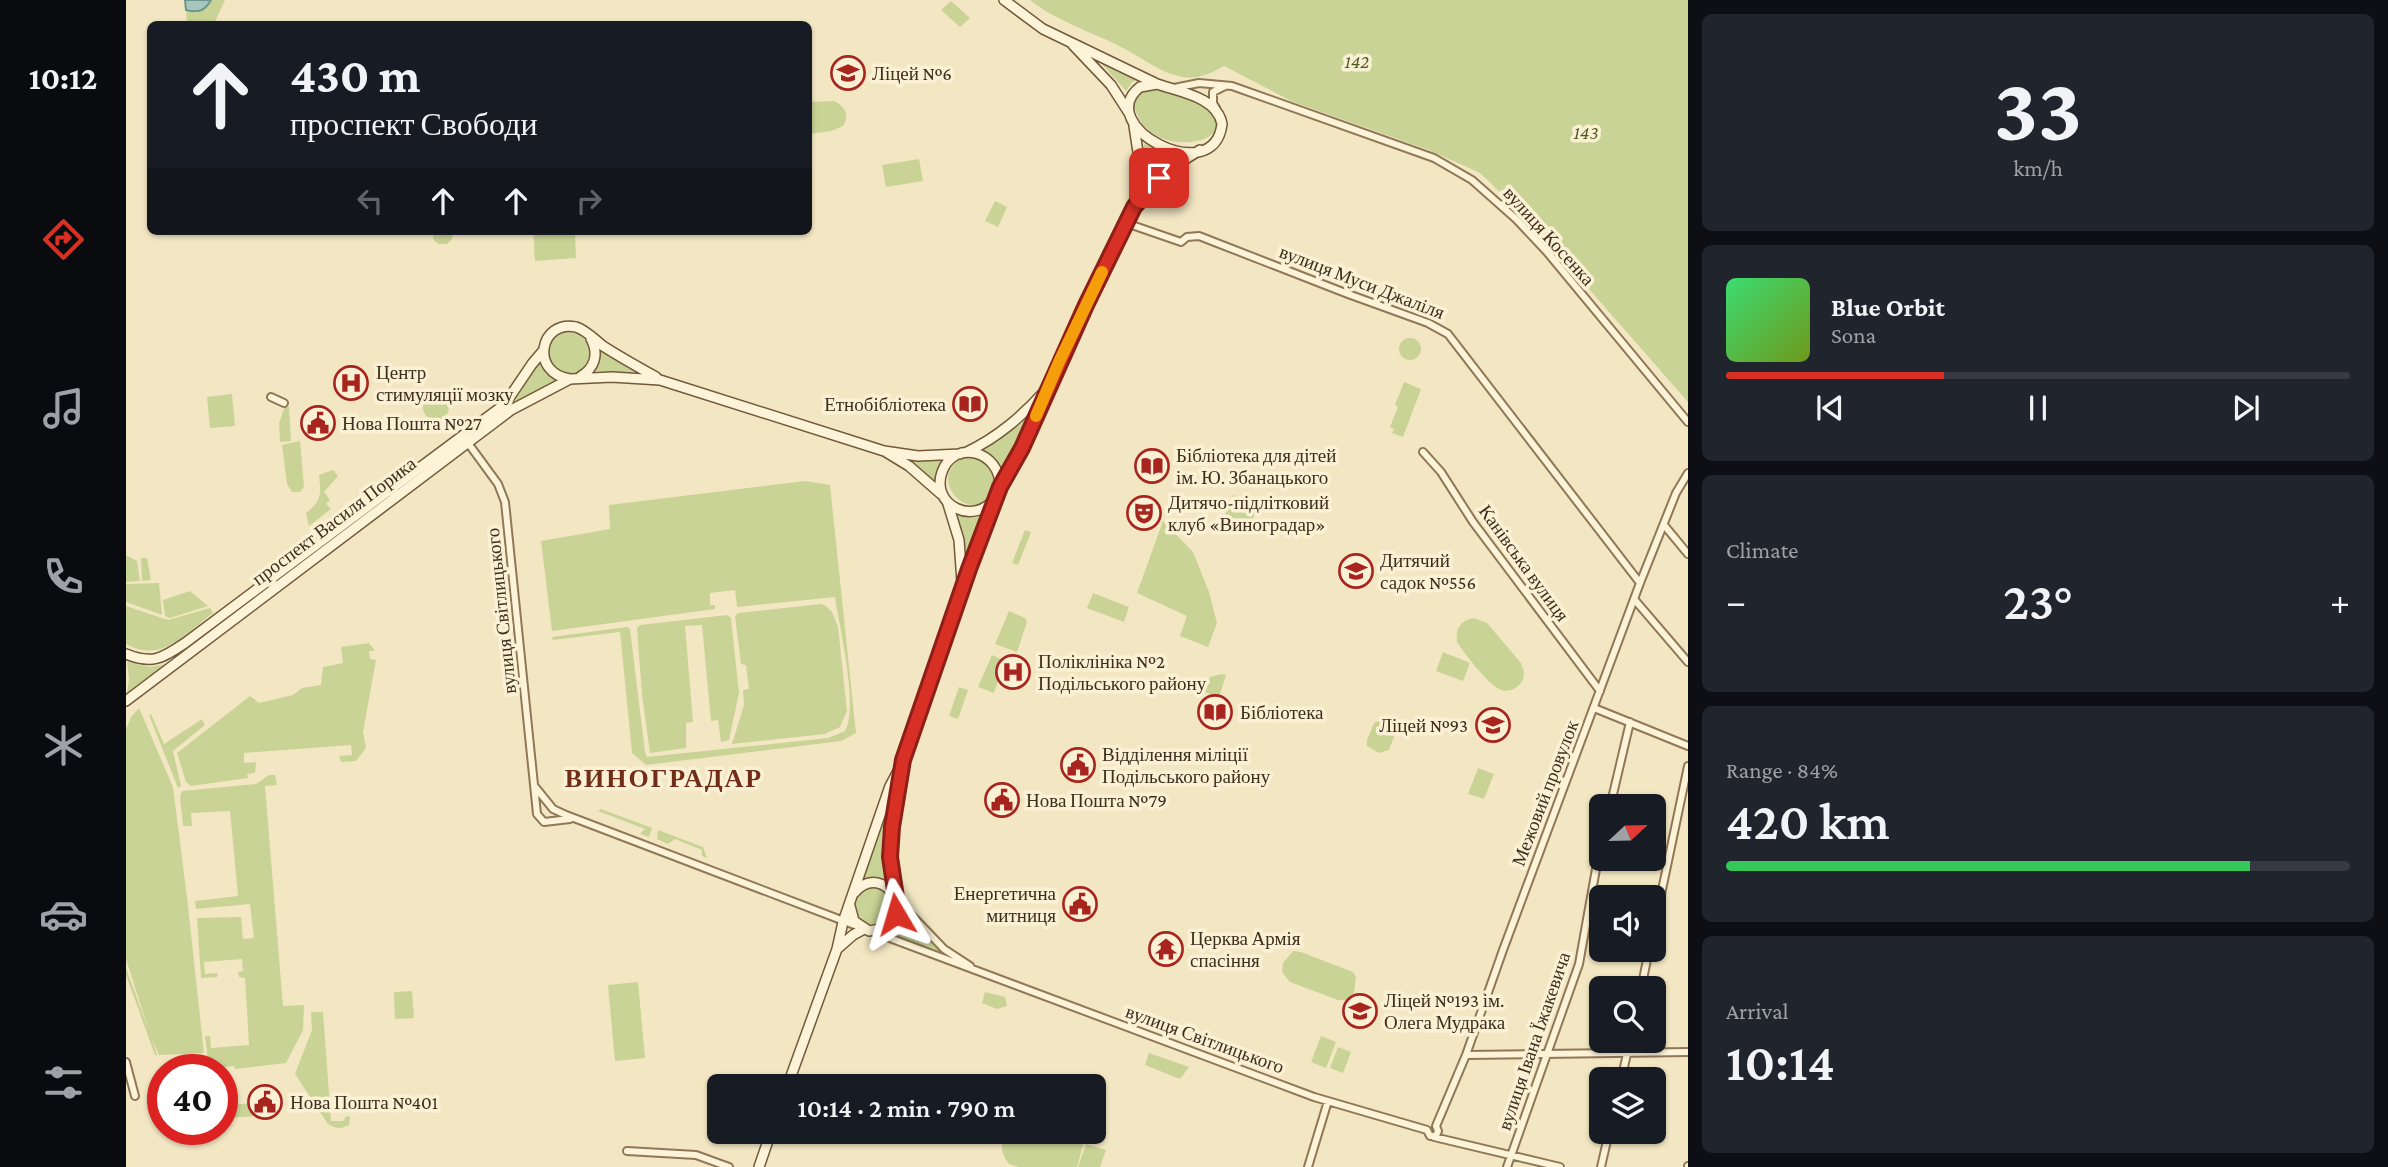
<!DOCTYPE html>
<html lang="en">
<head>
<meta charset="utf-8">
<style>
	:root { --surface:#171b24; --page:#20242c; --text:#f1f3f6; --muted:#9ea1a6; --line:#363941; --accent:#d93025 }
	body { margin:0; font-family:"Crimson Pro",serif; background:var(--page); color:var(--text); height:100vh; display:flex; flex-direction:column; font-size:26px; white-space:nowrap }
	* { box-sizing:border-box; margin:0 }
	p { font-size:23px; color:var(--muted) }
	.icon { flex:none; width:38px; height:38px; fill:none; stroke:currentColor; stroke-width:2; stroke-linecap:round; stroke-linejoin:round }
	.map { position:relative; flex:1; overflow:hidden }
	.side { display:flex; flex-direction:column; gap:14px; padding:14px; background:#0d0f14; width:700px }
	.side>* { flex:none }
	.hud { position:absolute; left:21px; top:21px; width:665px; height:214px; border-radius:10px; box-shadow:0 2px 5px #0004; background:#171b24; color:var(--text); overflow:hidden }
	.needle { width:46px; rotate:68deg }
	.tools { position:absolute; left:1463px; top:794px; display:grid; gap:14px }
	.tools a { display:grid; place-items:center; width:77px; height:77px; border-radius:10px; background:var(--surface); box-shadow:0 2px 5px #0004; font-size:35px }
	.speed { position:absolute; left:21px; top:1054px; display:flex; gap:14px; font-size:35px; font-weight:700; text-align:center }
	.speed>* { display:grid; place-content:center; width:91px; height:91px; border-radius:50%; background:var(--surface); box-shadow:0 2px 5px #0004; line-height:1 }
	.speed .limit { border:10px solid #d22; background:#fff; color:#111 }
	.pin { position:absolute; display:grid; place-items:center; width:60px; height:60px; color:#fff; margin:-30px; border-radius:14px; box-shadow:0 4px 10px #0006 }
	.me { position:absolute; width:77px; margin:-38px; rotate:353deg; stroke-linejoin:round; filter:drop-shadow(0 0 5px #0008) }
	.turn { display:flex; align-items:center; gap:24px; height:147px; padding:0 28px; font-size:32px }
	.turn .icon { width:91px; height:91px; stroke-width:2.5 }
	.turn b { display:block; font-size:49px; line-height:60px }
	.lanes { display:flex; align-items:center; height:66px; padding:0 28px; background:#0003; justify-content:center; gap:35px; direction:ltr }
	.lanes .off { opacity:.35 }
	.big { font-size:52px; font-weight:600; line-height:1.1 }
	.side .tile { flex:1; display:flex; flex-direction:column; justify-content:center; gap:10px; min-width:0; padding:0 24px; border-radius:10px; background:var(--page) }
	.side .dial { align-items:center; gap:0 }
	.dial b { font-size:91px; line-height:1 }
	.song { display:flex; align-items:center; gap:21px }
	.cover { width:84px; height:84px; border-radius:10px; background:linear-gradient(135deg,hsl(140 70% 55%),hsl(80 70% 35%)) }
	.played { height:7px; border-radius:4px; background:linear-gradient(90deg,var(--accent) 35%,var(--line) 35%) }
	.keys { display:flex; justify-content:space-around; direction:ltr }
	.heat { display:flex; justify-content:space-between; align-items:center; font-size:38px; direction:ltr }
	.charge { height:10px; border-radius:5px; background:linear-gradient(90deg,#34c759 84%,var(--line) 0) }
	.trip { position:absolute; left:581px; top:1074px; width:399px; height:70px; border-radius:10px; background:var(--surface); box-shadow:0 2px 5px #0004; font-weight:600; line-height:70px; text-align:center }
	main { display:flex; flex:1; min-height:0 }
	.tabs { display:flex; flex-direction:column; width:126px; justify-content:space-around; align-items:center; background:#090b0e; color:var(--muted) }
	.tabs .icon { width:49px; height:49px }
	.tabs .selected { color:var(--accent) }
	.tabs b { font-size:32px; color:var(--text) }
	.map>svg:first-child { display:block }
	.green { fill:#c9d395 }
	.water { fill:#a6c6be; stroke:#6b968d; stroke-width:2 }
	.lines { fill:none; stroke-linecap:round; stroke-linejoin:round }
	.street-casing { stroke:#907857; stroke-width:10 }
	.secondary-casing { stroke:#72593a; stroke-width:12 }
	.street { stroke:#fdf3d8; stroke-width:6 }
	.secondary { stroke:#fdf3d8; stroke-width:9 }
	.route-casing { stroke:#8d1f18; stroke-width:18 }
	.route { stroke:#d93025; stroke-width:12 }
	.slow { stroke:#f59e0b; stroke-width:12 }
	.labels { text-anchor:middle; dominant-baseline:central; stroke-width:7; stroke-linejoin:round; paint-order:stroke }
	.park-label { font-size:19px; font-style:italic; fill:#4c5d21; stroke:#faf0d4 }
	.poi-label { font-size:19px; fill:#3e2e1d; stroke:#faf0d4; text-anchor:start }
	.street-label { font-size:19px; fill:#3e2e1d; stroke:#faf0d4 }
	.district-label { font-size:26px; font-weight:bold; letter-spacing:2px; fill:#712d17; stroke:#faf0d4 }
</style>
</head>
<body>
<main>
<nav class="tabs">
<b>10:12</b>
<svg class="icon selected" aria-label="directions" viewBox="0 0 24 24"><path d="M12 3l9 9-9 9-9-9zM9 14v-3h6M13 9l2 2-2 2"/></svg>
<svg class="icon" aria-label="music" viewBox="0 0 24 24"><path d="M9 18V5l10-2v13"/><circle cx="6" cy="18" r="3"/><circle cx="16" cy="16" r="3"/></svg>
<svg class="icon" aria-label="phone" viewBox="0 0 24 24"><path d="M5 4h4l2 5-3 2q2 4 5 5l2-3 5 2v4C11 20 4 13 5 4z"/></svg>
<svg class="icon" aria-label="climate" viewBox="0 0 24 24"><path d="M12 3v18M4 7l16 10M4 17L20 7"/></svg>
<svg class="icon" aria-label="car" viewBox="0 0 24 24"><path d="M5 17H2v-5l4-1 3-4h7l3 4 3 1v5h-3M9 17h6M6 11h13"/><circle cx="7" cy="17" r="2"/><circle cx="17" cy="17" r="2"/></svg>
<svg class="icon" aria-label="filters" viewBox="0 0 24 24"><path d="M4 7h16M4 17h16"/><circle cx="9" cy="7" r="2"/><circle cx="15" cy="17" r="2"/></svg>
</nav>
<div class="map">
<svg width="1562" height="1167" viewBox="0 0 1562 1167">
	<rect width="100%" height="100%" fill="#f3e7c3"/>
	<path class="green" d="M85,0H99L88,24H61L60,10L70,13Z
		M904,0H1562V402L1399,216L1354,173L1303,150L1165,101L1098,66C1084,74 1069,81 1052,76C1031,71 1014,56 995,47C964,31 932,22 904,0Z
		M825,1L844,18L834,27L815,10Z
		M976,64L1013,79L1006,82L1000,91Z
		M1027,88C1041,94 1073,101 1083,111C1114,140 1045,156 1019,127C1014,122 1011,114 1008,108C1009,96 1015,89 1027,88Z
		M708,101C719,106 724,115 717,126L705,131L683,134V102Z
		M1018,144L1045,156L1029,170L1018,185Z
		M793,159L797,181L760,187L756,165Z
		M869,201L881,207L872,227L859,221Z
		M308,231H327L326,239L321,244H312L307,239Z
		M407,231H449L450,258L409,261Z
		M422 353a21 21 0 1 1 42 0a21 21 0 1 1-42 0Z
		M1273 349a11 11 0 1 1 22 0a11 11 0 1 1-22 0Z
		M474,348L483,356L520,373L469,371L473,362Z
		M414,362L420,374L431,380L380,408Z
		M1278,382L1295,389L1277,437L1266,433L1268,429L1264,427L1272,407L1269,405Z
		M106,394L109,426L84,428L81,397Z
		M297 407a13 13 0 1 1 26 0a13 13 0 1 1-26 0Z
		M159,406L163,407L165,441L154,442L153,423Z
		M907,414L909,416L877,476L871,461L857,451V448L874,439Z
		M174,441L178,487L174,492H166L161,484L156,445Z
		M778,456L823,457L812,471L810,484L777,459Z
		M838,456L858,457L872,482C854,536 794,481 838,456Z
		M207,470L212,476L198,492L204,500L200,504L205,509L183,526L180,513C196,500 195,495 193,475Z
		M679,481L704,485L730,733L715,741L520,765L506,753L494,632L427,640L426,637L501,627L504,629L519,752L521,757L702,738L719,731C733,706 713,626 709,597L611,607L609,590L584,593V605H589V609L426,631L415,541L484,529L483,505Z
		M1107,495L1132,505L1123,530L1097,520Z
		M860,511L861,512L840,570L839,542L831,515L832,513L844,516Z
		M1037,521L1067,552L1083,592L1091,623L1082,647L1054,636L1061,616L1011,593Z
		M899,530L905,532L892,565L886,563Z
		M0,555L11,561L14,581L0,582Z
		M15,558H21L25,580L16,581Z
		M33,583L36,615L0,602V584Z
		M64,591L82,606L44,618L39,616L37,600Z
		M967,593L1003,607L998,622L961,608Z
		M695,604L700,606L706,612L712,627L721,711L714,727L699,734L606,744L618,705L617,690L623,689L620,665L615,664L609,616L612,613Z
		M0,606L42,620L84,608L87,613C59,634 36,664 0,644Z
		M883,611L899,618L901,622L891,652L869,644Z
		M601,615L605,618L613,693L603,740L595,742L592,720L585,721L576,625L559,626L567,722L560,723V748L524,753L516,695L511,628L514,625Z
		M1348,618L1361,623L1395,663L1398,672L1397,680C1392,688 1383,694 1373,689C1363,685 1338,653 1331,642C1329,629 1335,620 1348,618Z
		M243,643L249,651H243L244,659L250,660L237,732L240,748L230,761L215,762L213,756L226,755L225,745L118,753V763L130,762L129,773L121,774L122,778L65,786L60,782L51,753L124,696L133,703L167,695L176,688L195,685L197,667L217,663L215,647Z
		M1317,652L1344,663L1337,681L1310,671Z
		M866,655L879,661L868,693L852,687Z
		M1,662L24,667L40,664L1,693L3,679Z
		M1095,674L1100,675L1093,697L1078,692L1084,677Z
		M833,687L842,690L832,719L823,716Z
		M13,708L47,787L61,897L78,1053L33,1055L26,1039L31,1055H29L0,975V968L23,1031L0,959V729L5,717Z
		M25,714L38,744L76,719L79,725L47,751L55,786L52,788L23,715Z
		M1257,719L1263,721L1270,731L1263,750L1253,753L1241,746V740L1248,723Z
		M1352,768L1368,774L1358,799L1342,794Z
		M143,775H149L151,785L139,786L157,1006L178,1005L177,1030L160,1063L109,1069L108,1066L83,1069L79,1036H84L85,1048L123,1045L119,978L113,977L112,972L117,971L116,959L78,962L79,974L92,973L91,977L75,978L71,918L115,917L117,939L128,938L124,904L70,909L69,901L112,896L104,811L65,813L66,826H57L54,797L56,791L130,784Z
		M475,809L526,828L523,837L514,834L519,829L472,811Z
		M756,816L759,817V849L765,883L752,878L735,881Z
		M532,830L577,847L581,858L576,856V850L549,839L542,844L531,839Z
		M729 907a19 19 0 1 1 38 0a19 19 0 1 1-38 0Z
		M781,913L794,933L820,955L819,958L760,934L770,929Z
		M1167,951L1175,952L1227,972L1230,977L1228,993L1219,1000H1212L1164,982L1156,972L1157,963Z
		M512,982L519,1058L489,1061L482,985Z
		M286,991L288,1018L269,1019L268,992Z
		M859,992L879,997L881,1006L871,1009L856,1003Z
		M185,1012H197L205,1121H218L219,1117L224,1116L223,1125C215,1129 210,1129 202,1124L169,1074L186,1030Z
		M1195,1036L1210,1042L1200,1068L1185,1062Z
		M1212,1047L1225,1052L1217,1073L1204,1068Z
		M1023,1053L1063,1067L1054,1079L1019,1065Z
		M129,1103L130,1116L102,1118L101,1105Z
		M880,1132H931L958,1141L951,1167H892L883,1164C875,1154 873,1143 880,1132Z
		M960,1144L980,1150L974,1167H952Z"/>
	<path class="water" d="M59,0H85C79,11 72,13 60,10Z"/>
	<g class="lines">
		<g class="street-casing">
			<path id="street" d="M1048,88L1073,83L1106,86L1308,158L1346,180L1390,219L1421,252L1562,422
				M1090,108L1087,103V92L1099,86
				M1000,223L1055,242L1061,237L1073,236L1222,294L1302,323L1322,334L1514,583
				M145,397L158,403
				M342,443L372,484L379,502L411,814
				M1297,452L1315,472L1347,522L1474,691
				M1538,525L1562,554
				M1508,599L1562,662
				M1468,708L1562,746
				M410,788L427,809L440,815L731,926
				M1484,807L1504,722
				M411,814L418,822L444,819
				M770,899L818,949L844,966
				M1528,928L1562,766
				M745,931L1188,1097L1301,1130L1304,1136H1310L1312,1131L1310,1126L1340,1055L1377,950L1514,583L1550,493L1562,473
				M1515,989L1523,950
				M1340,1055L1562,1052
				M0,1062L9,1096
				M1495,1080L1504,1041
				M1308,1137L1434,1167
				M501,1151L570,1155L603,1167
				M1182,1167L1202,1101
				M1381,1167L1453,964L1475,841
				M1475,1167L1483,1132
				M1562,1167V1166"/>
		</g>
		<g class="secondary-casing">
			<path id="secondary" d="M878,0L917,29L1029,83
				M947,45L985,85L1003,113
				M1031,84C1054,92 1091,97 1096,124C1088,191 965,125 1014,87Z
				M1008,126L1014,165L1008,205
				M454,377C469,368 473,354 465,339
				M444,379C403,373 414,319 450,327C460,330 469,340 477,346C494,357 512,367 530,377
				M760,452L783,466L815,494
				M841,452C872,437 895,417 918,392
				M875,486L896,448L933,362L1008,207C1029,180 1044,168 1074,150
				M822,504L833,540L836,582
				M0,654C26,665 37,658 59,643L379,404L406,364L417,351
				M0,701L385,410L444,379L486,377L534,380L758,451L792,456L834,454
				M768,895C756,812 783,744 809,667C830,607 852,547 874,487C875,451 828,438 816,472C804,506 849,527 870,497
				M724,906L728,921L743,931C798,925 759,857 728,893
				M711,949L727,935L738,929
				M661,1087L711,949L717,922L764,786L772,771
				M633,1167L645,1132"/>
		</g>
		<use href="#street" class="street"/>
		<use href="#secondary" class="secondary"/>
	</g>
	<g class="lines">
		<g class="route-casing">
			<path id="route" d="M770,914L771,904L764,857L766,827L777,760L843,569L874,487L896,448L960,305L1008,207L1033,178"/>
		</g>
		<use href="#route" class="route"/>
		<path class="slow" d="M910,416L933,362L976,272"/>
	</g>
	<defs>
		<g id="school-ring" transform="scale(1.75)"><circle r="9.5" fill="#faf0d4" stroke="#a7241f" stroke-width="1.5"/><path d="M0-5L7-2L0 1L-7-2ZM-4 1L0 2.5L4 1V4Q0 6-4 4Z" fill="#a7241f"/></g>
		<g id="hospital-ring" transform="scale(1.75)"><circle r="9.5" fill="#faf0d4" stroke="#a7241f" stroke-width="1.5"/><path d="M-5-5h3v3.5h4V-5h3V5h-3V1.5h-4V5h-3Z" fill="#a7241f"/></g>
		<g id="library-ring" transform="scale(1.75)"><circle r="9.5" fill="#faf0d4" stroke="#a7241f" stroke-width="1.5"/><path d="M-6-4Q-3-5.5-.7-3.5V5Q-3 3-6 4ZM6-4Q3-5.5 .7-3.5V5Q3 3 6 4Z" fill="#a7241f"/></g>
		<g id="civic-ring" transform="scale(1.75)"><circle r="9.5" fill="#faf0d4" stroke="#a7241f" stroke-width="1.5"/><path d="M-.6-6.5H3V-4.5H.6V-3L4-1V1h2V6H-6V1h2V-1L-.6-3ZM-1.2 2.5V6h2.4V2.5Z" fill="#a7241f"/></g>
		<g id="theatre-ring" transform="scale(1.75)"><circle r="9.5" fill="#faf0d4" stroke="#a7241f" stroke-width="1.5"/><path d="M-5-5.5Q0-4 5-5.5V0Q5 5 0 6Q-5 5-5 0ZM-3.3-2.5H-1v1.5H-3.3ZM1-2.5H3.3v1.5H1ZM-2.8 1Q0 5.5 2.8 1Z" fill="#a7241f"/></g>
		<g id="temple-ring" transform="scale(1.75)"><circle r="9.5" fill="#faf0d4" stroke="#a7241f" stroke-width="1.5"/><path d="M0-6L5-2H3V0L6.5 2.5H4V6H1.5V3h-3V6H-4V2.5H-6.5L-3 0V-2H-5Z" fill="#a7241f"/></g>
	</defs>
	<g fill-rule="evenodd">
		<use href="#school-ring" x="722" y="73"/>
		<use href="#hospital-ring" x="225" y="383"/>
		<use href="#library-ring" x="844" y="404"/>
		<use href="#civic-ring" x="192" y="423"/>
		<use href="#library-ring" x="1026" y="466"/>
		<use href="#theatre-ring" x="1018" y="513"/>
		<use href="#school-ring" x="1230" y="571"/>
		<use href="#hospital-ring" x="887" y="672"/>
		<use href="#library-ring" x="1089" y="712"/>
		<use href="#school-ring" x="1367" y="725"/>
		<use href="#civic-ring" x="952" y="765"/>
		<use href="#civic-ring" x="876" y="800"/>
		<use href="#civic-ring" x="954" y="904"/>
		<use href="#temple-ring" x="1040" y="949"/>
		<use href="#school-ring" x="1234" y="1011"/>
		<use href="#civic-ring" x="139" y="1102"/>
	</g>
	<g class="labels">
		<g class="park-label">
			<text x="1231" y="61">142</text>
			<text x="1460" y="132">143</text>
		</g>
		<g class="poi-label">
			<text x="746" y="73">Ліцей №6</text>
			<text x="250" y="372">Центр<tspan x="250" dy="22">стимуляції мозку</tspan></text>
			<text x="820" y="404" text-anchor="end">Етнобібліотека</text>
			<text x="216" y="423">Нова Пошта №27</text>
			<text x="1050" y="455">Бібліотека для дітей<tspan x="1050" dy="22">ім. Ю. Збанацького</tspan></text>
			<text x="1042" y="502">Дитячо-підлітковий<tspan x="1042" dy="22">клуб «Виноградар»</tspan></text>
			<text x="1254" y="560">Дитячий<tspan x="1254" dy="22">садок №556</tspan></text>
			<text x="912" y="661">Поліклініка №2<tspan x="912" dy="22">Подільського району</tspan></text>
			<text x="1114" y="712">Бібліотека</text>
			<text x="1342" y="725" text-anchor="end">Ліцей №93</text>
			<text x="976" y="754">Відділення міліції<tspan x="976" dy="22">Подільського району</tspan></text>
			<text x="900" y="800">Нова Пошта №79</text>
			<text x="930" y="893" text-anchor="end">Енергетична<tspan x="930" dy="22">митниця</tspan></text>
			<text x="1064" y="938">Церква Армія<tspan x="1064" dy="22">спасіння</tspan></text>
			<text x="1258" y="1000">Ліцей №193 ім.<tspan x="1258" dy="22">Олега Мудрака</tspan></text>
			<text x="164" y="1102">Нова Пошта №401</text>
		</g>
		<g class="street-label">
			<text transform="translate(1423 236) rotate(48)">вулиця Косенка</text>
			<text transform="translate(1236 282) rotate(21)">вулиця Муси Джаліля</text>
			<text transform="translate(208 521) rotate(-37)">проспект Василя Порика</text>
			<text transform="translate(1398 563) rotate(54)">Канівська вулиця</text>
			<text transform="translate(375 611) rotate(-96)">вулиця Світлицького</text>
			<text transform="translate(1419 793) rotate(-69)">Межовий провулок</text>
			<text transform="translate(1079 1039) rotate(20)">вулиця Світлицького</text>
			<text transform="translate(1408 1041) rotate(-71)">вулиця Івана Їжакевича</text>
		</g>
		<g class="district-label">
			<text x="538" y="778">ВИНОГРАДАР</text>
		</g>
	</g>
</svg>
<div class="tools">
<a><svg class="needle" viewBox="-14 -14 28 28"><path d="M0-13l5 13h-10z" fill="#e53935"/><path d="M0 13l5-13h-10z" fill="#9ea1a6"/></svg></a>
<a><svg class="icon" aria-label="sound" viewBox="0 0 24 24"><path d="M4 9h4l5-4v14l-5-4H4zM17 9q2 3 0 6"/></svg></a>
<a><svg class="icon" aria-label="search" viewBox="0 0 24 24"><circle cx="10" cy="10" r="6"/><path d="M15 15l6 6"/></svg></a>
<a><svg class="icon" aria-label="layers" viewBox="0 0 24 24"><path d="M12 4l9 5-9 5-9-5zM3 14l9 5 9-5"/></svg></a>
</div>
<div class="speed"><div class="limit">40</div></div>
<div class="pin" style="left:1033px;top:178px;background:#d93025"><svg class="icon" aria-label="arrive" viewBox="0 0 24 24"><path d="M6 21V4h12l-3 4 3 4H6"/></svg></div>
<svg class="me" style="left:770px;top:914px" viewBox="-20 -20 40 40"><path d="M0-17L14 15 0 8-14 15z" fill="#d93025" stroke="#fff" stroke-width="4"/></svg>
<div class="trip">10:14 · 2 min · 790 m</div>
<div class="hud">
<div class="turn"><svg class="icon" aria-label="ahead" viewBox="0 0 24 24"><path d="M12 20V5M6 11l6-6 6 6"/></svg><div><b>430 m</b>проспект Свободи</div></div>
<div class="lanes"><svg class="icon off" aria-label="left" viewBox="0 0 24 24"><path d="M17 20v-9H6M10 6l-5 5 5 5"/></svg><svg class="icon" aria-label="ahead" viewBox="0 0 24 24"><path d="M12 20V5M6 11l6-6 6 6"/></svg><svg class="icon" aria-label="ahead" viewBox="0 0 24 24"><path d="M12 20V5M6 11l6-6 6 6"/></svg><svg class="icon off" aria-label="right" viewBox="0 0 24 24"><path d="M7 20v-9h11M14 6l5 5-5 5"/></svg></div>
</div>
</div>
<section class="side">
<div class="tile dial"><b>33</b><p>km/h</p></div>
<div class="tile">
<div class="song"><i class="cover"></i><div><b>Blue Orbit</b><p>Sona</p></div></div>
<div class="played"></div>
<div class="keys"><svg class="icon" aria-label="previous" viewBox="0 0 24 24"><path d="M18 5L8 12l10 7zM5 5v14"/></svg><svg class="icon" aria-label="pause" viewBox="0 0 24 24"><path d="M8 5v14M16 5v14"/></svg><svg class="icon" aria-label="next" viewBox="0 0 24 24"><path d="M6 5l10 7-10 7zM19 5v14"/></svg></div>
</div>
<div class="tile"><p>Climate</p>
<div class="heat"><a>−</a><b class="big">23°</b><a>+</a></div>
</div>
<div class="tile"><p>Range · 84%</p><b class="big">420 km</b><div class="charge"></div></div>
<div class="tile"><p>Arrival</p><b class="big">10:14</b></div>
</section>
</main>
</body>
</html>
